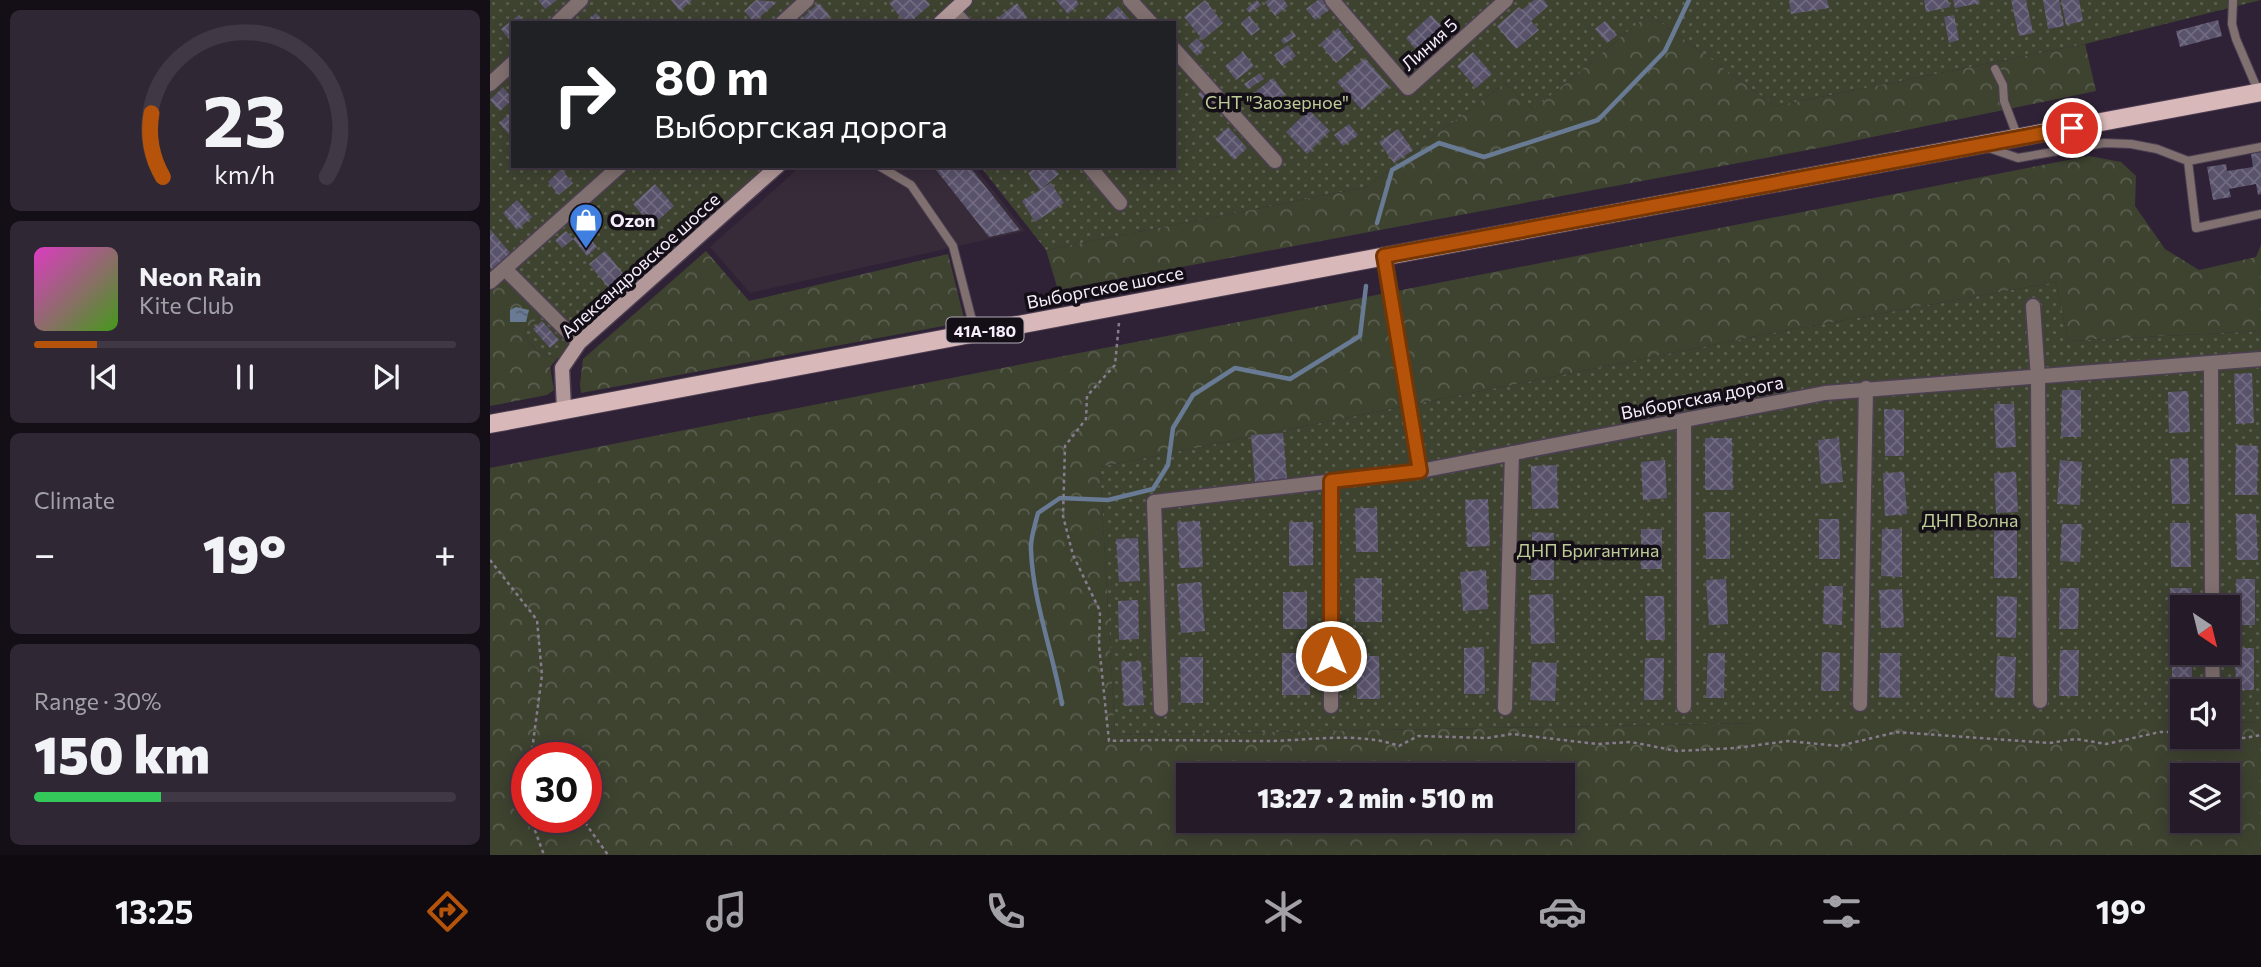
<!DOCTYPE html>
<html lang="en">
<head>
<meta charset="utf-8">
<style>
	:root { --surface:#241a28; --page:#302734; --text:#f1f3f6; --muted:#a3a1a8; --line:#413845; --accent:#b45309 }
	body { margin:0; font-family:Commissioner,sans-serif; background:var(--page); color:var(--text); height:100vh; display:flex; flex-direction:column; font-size:26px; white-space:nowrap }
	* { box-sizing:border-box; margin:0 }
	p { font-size:23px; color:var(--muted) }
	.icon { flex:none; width:38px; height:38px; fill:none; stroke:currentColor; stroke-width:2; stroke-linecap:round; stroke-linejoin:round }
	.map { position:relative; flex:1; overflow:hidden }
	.side { display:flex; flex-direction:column; gap:10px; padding:10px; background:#140e16; width:490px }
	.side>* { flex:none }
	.banner { position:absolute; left:21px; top:21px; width:665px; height:147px; border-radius:0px; box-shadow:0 4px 18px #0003,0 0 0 2px var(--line); background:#202124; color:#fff; overflow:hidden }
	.needle { width:46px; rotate:145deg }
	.fabs { position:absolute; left:1680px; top:595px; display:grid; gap:14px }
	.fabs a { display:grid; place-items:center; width:70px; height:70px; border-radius:0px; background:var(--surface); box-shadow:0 4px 18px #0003,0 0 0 2px var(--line); font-size:35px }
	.speed { position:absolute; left:21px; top:742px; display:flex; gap:14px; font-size:35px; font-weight:700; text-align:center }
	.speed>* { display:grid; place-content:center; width:91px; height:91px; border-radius:50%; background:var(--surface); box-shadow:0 4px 18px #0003,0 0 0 2px var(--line); line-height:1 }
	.speed .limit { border:10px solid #d22; background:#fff; color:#111 }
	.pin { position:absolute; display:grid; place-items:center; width:60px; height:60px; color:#fff; margin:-30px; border:4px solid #fff; border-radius:50%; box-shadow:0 2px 7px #0007 }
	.me { position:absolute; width:77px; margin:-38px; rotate:0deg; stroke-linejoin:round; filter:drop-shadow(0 0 5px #0008) }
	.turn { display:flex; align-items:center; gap:24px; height:147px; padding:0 28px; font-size:32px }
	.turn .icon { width:91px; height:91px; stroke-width:2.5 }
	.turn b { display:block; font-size:49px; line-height:60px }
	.big { font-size:52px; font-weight:800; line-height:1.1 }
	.side .card { flex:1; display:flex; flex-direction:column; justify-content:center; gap:10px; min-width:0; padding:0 24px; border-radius:10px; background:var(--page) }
	.side .dial { align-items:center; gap:0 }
	.dial svg { height:182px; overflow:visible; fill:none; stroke:var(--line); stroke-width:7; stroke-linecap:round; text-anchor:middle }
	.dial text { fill:var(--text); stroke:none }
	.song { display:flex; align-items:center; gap:21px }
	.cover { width:84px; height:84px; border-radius:10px; background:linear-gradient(135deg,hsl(310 70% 55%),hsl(100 70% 35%)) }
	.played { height:7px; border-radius:4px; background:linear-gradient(90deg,var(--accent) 15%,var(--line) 15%) }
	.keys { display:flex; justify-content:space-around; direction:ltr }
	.heat { display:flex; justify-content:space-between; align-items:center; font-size:38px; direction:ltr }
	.charge { height:10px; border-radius:5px; background:linear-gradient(90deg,#34c759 30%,var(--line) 0) }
	.trip { position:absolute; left:686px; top:763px; width:399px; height:70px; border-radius:0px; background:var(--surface); box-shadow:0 4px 18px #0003,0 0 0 2px var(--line); font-weight:800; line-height:70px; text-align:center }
	.tabs { display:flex; height:112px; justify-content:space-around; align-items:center; background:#0e0a10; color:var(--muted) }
	.tabs .icon { width:49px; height:49px }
	.tabs .selected { color:var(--accent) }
	.tabs b { font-size:32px; color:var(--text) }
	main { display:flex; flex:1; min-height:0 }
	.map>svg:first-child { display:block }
	.commercial { fill:#372b39 }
	.grass { fill:url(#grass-dots); fill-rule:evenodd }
	.forest { fill:url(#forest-crowns); fill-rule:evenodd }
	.water { fill:url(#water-ripples) }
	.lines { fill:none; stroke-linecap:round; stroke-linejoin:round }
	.stream { stroke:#687a94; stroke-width:4.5 }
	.building { fill:url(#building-cross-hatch) }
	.lane-casing { stroke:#4c3f52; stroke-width:10 }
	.street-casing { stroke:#4c3f52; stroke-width:17 }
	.secondary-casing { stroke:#4c3f52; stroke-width:17 }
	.primary-casing { stroke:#4c3f52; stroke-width:20 }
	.path { stroke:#877c8d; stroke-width:2.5; stroke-dasharray:3.5 3.5; stroke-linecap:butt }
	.lane { stroke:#807070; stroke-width:8 }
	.street { stroke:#807070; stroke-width:14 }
	.secondary { stroke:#b29899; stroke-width:14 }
	.primary { stroke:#d9b8b9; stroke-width:18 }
	.route-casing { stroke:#753606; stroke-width:18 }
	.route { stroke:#b45309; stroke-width:12 }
	.labels { text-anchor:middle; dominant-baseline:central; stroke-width:7; stroke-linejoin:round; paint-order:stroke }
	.shield { fill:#140e17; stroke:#b2abb7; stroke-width:2 }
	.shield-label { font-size:16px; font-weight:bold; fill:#f6eefb }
	.street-label { font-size:18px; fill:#f6eefb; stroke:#140e17 }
	.park-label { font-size:18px; fill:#bdcc96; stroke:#140e17 }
	.poi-label { font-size:18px; font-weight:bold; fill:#f6eefb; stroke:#140e17; text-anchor:start }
</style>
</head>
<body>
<main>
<section class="side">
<div class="card dial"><svg viewBox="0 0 100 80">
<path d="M14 69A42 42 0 1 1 86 69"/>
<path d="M14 69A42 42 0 0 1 9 41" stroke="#b45309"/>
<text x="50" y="56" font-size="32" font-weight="700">23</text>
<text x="50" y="72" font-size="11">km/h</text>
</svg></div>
<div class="card">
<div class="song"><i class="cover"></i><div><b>Neon Rain</b><p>Kite Club</p></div></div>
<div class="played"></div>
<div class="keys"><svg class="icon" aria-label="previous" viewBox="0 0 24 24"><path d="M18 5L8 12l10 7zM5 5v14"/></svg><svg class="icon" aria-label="pause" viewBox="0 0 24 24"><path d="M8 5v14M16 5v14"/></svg><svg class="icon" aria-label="next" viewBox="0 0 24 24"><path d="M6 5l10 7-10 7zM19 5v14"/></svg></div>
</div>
<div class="card"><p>Climate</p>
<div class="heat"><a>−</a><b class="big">19°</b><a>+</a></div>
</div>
<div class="card"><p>Range · 30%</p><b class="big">150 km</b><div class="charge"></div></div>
</section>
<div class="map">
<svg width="1771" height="855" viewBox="0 0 1771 855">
	<defs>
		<pattern id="grass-dots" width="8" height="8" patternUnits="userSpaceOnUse" patternTransform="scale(1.75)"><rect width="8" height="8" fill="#3e4330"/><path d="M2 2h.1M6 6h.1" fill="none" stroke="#5a5e4f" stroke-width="1.8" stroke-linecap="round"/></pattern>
		<pattern id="forest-crowns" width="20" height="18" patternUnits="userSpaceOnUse" patternTransform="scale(1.75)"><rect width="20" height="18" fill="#3e4330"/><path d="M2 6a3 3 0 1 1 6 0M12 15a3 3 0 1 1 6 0" fill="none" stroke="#5a5e4f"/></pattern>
		<pattern id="water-ripples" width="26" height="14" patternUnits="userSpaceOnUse" patternTransform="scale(1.75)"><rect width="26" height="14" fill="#687a94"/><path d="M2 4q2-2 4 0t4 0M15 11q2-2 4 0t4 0" fill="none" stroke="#5a6373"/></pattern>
		<pattern id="building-cross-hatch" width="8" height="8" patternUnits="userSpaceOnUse" patternTransform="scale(1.75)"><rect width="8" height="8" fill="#59526b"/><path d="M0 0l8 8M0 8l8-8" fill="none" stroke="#716b81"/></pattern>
	</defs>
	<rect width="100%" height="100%" fill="#302236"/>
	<path class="commercial" d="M311,166H484L535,231L260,293L220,247Z"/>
	<path class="grass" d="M0,0H1771L1595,44L1285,106L1159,14L1043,110L1015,83L877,187L556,250L490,166H684V23H23V166H288L88,345L67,359L47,351L33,333L55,310L0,282Z
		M1566,282L1578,341L1771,331V722L1738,723V691H1692V723H1271L625,735L610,467L1282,333ZM1692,607H1738V653H1692Z"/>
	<path class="forest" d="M1159,14L1285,106L1595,44L1606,91L1334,147L568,290L556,250L877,187L1015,83L1043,110Z
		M1599,156L1631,162L1646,176L1645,206L1675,249L1709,270L1766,257L1771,245V331L1578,341L1566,282L1282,333L610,467L625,735L1271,723H1692V737H1738V723L1771,722V855H0V468ZM37,758H96V817H37ZM698,775H1073V821H698ZM1692,775H1738V821H1692Z
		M216,251L259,301L458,254L475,322L91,393L90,384L93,359Z
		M15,269L56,309L33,333L47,351L67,359L60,367L64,390L57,395L0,406V282Z"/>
	<path class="water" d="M26,307L39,310L36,322H20V310Z"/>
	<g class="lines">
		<path class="stream" d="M887,223L902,170L949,143L994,157L1108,120L1175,51L1199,0
			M572,704C563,653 543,602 541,550C540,539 545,525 548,513L570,498L618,500L663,489L678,465L683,428L703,395L745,368L800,379L870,336L876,286"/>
	</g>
	<path class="building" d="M48,0H67L55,9Z
		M181,0H202L190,11Z
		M266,0L287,2L264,22L254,11Z
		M403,0H436L440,5L419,23H415L399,3Z
		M566,0H586L589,4L578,14Z
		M715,0L733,23L713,40L694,17Z
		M767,0L771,5L760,13L756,9Z
		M778,0H794L798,6L785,16L775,2Z
		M828,0H833L840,9L825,20L816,9Z
		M1044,0H1054L1058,6L1041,21L1049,30L1026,49L1007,26L1029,7L1032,10Z
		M1299,0H1337L1339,8L1301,14Z
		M1434,0H1458L1460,7L1436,12Z
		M1463,0H1489L1490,3L1465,8Z
		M1521,0H1536L1543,33L1529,36Z
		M1553,0H1569L1574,26L1558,29Z
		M1571,0H1589L1593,21L1576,25Z
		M329,3L340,16L332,23H310L309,21Z
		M527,3L537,17L529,23H507L505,20Z
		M628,6L641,21L639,23H610Z
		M106,13L115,23H98L97,21Z
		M29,15L35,23H23V44L11,29Z
		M941,15L959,35L933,58L916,38Z
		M1464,15L1469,40L1459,43L1454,17Z
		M759,16L770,29L761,36L751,23Z
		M1728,20L1732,36L1690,47L1686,31Z
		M1115,21L1127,35L1117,43L1105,29Z
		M848,28L864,48L846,63L830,44Z
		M803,32L806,36L794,44L791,40Z
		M707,38L715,47L707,56L698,46Z
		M798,45L806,56L792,66L784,55Z
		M753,52L764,66L746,80L735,66Z
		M983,52L1002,74L986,88L967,66Z
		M875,58L899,86L872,110L847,82Z
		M770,73L774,79L758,89L754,84Z
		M783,78L795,94L772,112L760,96Z
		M13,87L23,99L10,111L0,100Z
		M714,88L724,99L718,105L708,94Z
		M23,110V139L9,123Z
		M819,110L840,131L817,154L796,132Z
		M859,124L868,135L853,146L844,135Z
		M738,127L757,148L744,160L725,139Z
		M908,129L923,150L904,163L889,142Z
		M1771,152V194L1768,195L1766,184L1739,189L1741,197L1723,200L1717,167L1736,164L1737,171L1763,167L1761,154Z
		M443,166H479L530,230L499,237Z
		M547,166H562L569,174L550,190L561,183L574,203L545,222L532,201L550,190L538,173Z
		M71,169L83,183L69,195L58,182Z
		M165,184L184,206L162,226L143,204Z
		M27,200L42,217L27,230L13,213Z
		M0,229L21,254L2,269L0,267Z
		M93,230L107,247L97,256L83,239Z
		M76,231L83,239L72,248L65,240Z
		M115,251L135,276L119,288L99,264Z
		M52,321L69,340L60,348L43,329Z
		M1762,373L1764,423L1746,424L1744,374Z
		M1572,390H1591V437H1571Z
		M1698,391L1700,432L1679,433L1678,392Z
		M1504,404H1524L1526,447L1506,448Z
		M1394,409L1414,410V456H1395Z
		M793,433L797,479L765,482L761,435Z
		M1215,438H1242L1243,490H1215Z
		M1349,438L1353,482L1331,484L1328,440Z
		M1746,445L1768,446L1767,495H1745Z
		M1698,458L1700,504H1682L1680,459Z
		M1175,460L1177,498L1153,500L1151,462Z
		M1570,460L1592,462L1590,505L1567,504Z
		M1067,465L1068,508L1042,509L1041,466Z
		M1414,472L1417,514L1395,516L1393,473Z
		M1526,472L1528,512L1506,513L1504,473Z
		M998,499L1000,546L977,547L975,500Z
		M865,508H887L888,552H866Z
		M1215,512H1240V559H1216Z
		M1746,514H1766L1768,560H1747Z
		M1329,519H1349L1350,559H1329Z
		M710,521L713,567L690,568L687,522Z
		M799,522H823V565L799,566Z
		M1680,523H1700L1701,567H1681Z
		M1572,524H1592L1590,562L1570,561Z
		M1151,529H1172V569H1151Z
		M1392,529H1412V577L1391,576Z
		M1504,529L1527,530V578H1504Z
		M1042,532L1064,533V580H1041Z
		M648,538L650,581L629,582L626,539Z
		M996,570L998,609L973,611L970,572Z
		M865,578H892V622H865Z
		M1236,579L1238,624L1219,625L1216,580Z
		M1746,579H1765V625H1747Z
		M711,582L715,631L691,633L687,584Z
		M1334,586H1353L1352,625L1333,624Z
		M1570,588H1589L1588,629H1569Z
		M1680,588H1702L1701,607H1692V627H1679Z
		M1412,589L1414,627L1391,628L1389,590Z
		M793,592H817V629H793Z
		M1063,594L1065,643L1041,644L1039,595Z
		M1155,596H1174L1175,640H1156Z
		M1507,596L1527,597L1526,638L1506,637Z
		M648,600L649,639L629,640L628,601Z
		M994,647L995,694H974V648Z
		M1682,648H1692V653H1702V687H1682Z
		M1745,648H1764V690H1746Z
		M1570,650H1589L1588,696H1569Z
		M1332,652L1350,653L1349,691H1331Z
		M792,653H820V695H792Z
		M1218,653H1235L1234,698H1216Z
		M1390,653H1410V698L1389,697Z
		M866,656H889L890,699H867Z
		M1507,656L1526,657L1524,698L1505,697Z
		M690,657H713V703H691Z
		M1155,658H1174L1173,700H1154Z
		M651,661L654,705L634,706L631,662Z
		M1042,662L1067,663L1065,701L1040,700Z"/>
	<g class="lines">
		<g class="lane-casing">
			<path id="lane" d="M1743,0L1742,24L1746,39L1769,93
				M1505,69L1513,85L1514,101L1528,138
				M1499,148L1528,158L1614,143L1641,144L1667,149L1698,161L1771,147
				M1698,161L1706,228L1771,214
				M389,166L421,185L463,246L485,332"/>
		</g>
		<g class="street-casing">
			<path id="street" d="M640,0L661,23
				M842,0L918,88L1016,0
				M463,11L474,23
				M67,23L91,0
				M292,23L317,0
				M684,49L785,161
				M0,84L23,63
				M599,166L630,203
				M894,256L930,471
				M15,269L89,343
				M0,282L130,166
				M1543,306L1548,378L1550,701
				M1721,363L1722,607
				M841,481V706
				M1722,653L1723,691
				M1370,704L1376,388
				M1194,706V421
				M1015,708L1022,453
				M671,709L664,502L930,471L1335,393L1771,359"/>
		</g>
		<g class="secondary-casing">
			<path id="secondary" d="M450,23L475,0
				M74,409L72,368L89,343L288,166"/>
		</g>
		<g class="primary-casing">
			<path id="primary" d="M0,424L1771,92"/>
		</g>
		<path class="path" d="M629,323L625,365L597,396L596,419L575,446L573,516L583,555L610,611L609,645L619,741C671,739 723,741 775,741C818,741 868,731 909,746L928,736L997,738L1022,734L1107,744L1141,742L1187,751L1246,748L1298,741L1349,746L1407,732L1559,743L1586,739L1616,744L1670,732H1692
			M0,560L47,620L52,675L41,758
			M1738,736L1754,738L1771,735
			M43,748L50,758
			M37,775L32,797L37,809
			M40,817L54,855
			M91,817L118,855"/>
		<use href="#lane" class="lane"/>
		<use href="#street" class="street"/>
		<use href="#secondary" class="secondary"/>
		<use href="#primary" class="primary"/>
	</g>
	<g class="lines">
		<g class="route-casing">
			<path id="route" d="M841,656V481L930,471L894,256L1582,128"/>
		</g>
		<use href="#route" class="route"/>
	</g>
	<defs>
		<g id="shop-pin" transform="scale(1.75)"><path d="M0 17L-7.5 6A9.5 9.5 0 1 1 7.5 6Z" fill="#3f7fe0" stroke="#140e17"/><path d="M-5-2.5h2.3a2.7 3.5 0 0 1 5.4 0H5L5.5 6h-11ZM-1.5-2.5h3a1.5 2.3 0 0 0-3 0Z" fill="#fff"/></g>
	</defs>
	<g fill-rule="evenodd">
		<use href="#shop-pin" x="96" y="220"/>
	</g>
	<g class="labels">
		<rect class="shield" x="456.5" y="317.5" width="77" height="25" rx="5"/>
		<g class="shield-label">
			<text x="495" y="330">41А-180</text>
		</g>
		<g class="street-label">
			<text transform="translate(939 44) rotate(-42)">Линия 5</text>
			<text transform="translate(150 265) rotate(-42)">Александровское шоссе</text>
			<text transform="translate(615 287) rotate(-11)">Выборгское шоссе</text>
			<text transform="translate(1212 397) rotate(-11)">Выборгская дорога</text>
		</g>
		<g class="park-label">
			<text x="787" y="102">СНТ "Заозерное"</text>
			<text x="1480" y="520">ДНП Волна</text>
			<text x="1098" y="550">ДНП Бригантина</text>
		</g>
		<g class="poi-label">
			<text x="120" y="220">Ozon</text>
		</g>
	</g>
</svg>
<div class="fabs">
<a><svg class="needle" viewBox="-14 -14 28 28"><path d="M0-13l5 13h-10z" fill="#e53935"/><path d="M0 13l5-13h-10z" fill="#a3a1a8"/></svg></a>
<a><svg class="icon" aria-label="sound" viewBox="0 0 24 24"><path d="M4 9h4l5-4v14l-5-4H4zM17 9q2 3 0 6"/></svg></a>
<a><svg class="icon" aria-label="layers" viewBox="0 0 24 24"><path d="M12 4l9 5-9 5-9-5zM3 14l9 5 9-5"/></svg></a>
</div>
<div class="speed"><div class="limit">30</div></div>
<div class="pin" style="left:1582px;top:128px;background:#d93025"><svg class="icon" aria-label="arrive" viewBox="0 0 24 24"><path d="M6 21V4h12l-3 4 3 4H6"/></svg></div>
<svg class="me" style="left:841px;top:656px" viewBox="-20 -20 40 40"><circle r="17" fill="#b45309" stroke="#fff" stroke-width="3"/><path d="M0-11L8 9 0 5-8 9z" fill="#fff"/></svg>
<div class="trip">13:27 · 2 min · 510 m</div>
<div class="banner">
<div class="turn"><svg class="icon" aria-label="right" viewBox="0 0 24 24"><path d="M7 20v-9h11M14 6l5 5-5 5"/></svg><div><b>80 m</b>Выборгская дорога</div></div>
</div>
</div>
</main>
<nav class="tabs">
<b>13:25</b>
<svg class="icon selected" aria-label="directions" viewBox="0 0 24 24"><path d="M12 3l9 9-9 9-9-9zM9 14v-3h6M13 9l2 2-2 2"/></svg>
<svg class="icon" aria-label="music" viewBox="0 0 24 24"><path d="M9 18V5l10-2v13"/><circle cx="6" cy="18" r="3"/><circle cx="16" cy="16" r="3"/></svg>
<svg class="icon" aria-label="phone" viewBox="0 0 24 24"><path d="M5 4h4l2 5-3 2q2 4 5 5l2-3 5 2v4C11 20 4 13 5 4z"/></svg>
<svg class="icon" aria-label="climate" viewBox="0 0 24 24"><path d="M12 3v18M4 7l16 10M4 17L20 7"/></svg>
<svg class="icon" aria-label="car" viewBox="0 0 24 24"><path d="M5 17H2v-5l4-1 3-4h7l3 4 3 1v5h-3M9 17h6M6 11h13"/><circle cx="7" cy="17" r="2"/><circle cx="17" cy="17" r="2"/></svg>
<svg class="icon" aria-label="filters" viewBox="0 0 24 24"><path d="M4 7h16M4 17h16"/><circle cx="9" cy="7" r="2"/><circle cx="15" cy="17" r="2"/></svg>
<b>19°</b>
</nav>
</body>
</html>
